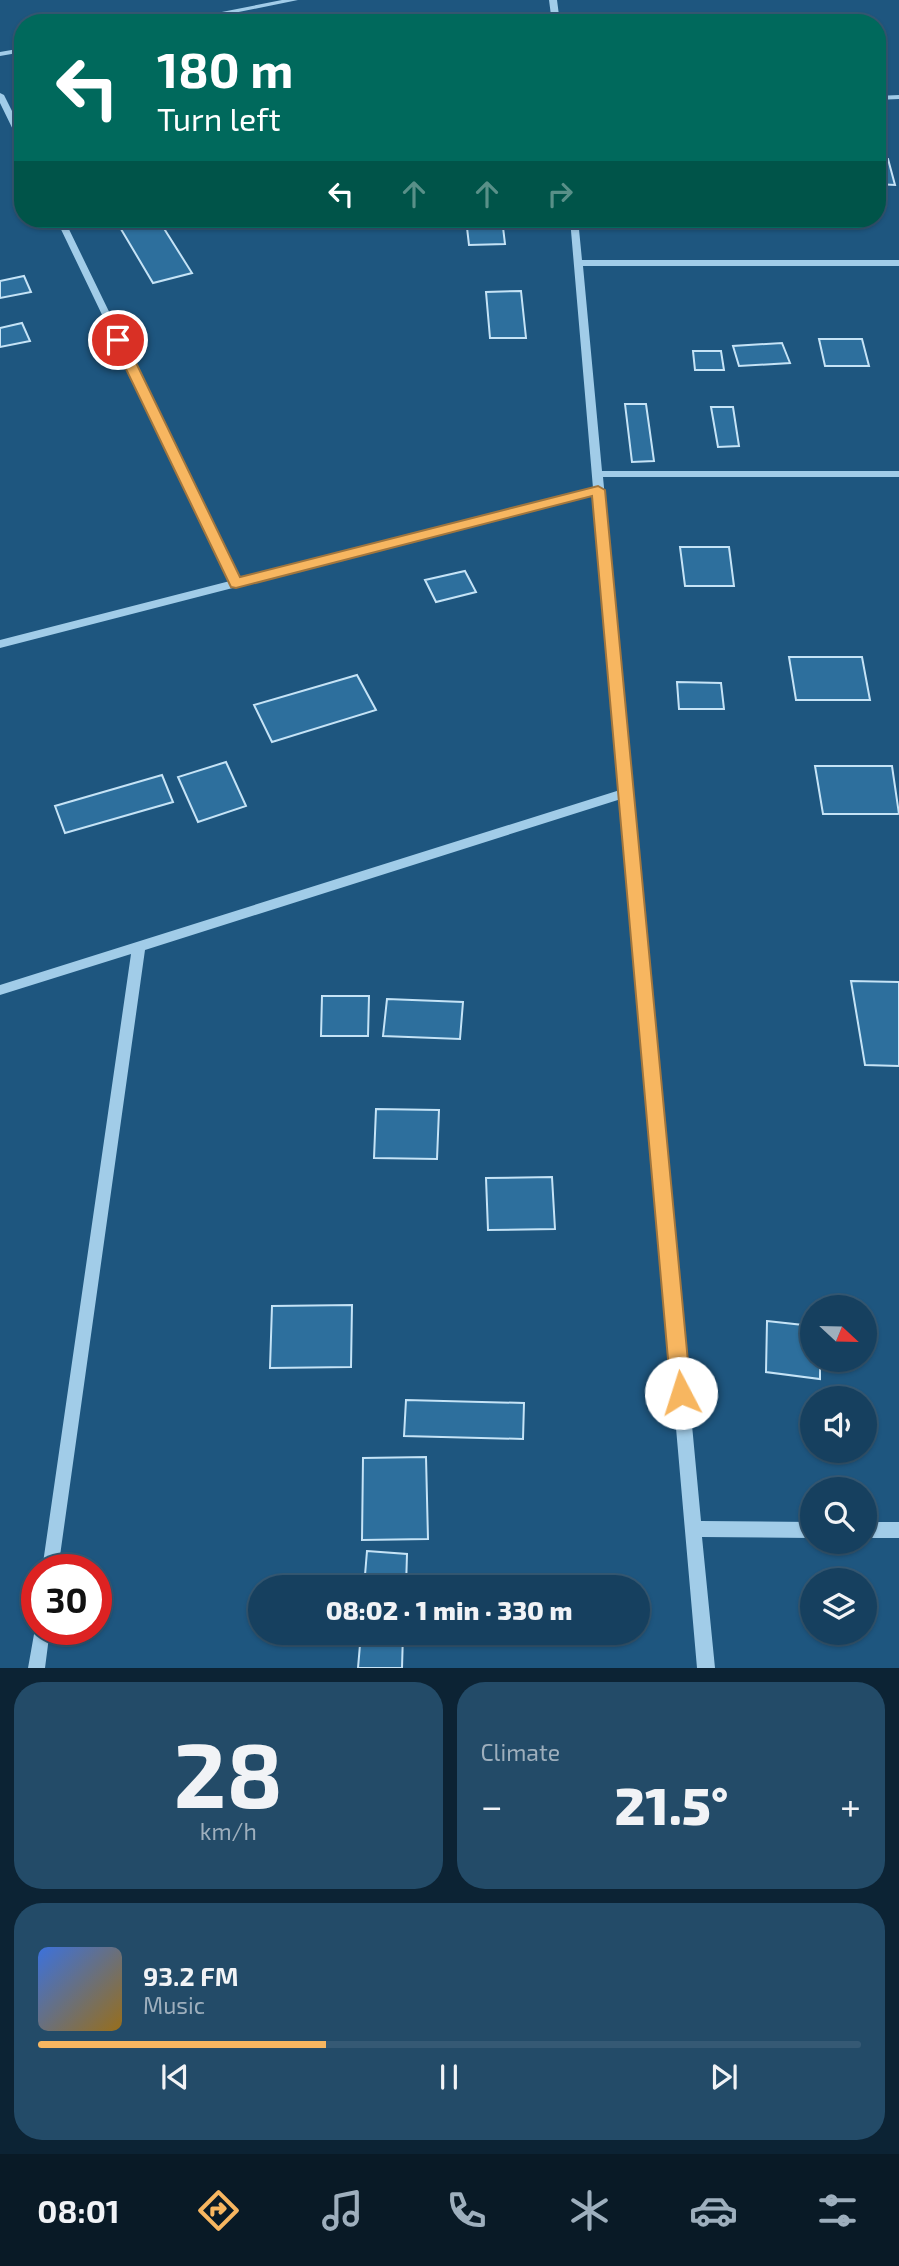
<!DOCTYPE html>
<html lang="en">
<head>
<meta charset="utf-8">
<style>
	:root { --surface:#16405f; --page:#234b68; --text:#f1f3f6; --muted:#9eafbd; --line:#355974; --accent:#f7b660 }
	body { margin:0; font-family:"Exo 2",sans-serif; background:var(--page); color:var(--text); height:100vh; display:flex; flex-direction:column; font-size:26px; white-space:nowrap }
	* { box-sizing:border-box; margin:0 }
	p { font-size:23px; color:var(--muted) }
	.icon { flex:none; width:38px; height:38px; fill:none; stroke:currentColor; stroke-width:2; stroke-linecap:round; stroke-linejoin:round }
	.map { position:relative; height:1668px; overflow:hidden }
	.drawer { display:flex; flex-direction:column; gap:14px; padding:14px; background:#0c2334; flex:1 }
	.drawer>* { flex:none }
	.hud { position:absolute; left:14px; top:14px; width:872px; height:214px; border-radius:28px; box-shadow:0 2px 5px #0004,0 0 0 2px var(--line); background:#00695c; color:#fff; overflow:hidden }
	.needle { width:46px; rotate:112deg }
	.fabs { position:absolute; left:800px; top:1295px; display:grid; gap:14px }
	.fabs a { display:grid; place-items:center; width:77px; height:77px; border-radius:50%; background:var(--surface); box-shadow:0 2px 5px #0004,0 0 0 2px var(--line); font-size:35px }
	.speed { position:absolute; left:21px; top:1554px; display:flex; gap:14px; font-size:35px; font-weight:700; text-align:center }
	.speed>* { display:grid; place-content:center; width:91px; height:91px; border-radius:50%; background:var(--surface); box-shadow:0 2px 5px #0004,0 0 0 2px var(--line); line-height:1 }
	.speed .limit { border:10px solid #d22; background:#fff; color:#111 }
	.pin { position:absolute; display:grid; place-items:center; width:60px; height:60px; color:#fff; margin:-30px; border:4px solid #fff; border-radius:50%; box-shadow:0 2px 7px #0007 }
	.me { position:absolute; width:77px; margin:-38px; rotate:355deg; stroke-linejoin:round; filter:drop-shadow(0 0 5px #0008) }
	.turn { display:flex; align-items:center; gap:24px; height:147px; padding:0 28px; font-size:32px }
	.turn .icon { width:91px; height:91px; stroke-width:2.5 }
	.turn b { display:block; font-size:49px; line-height:60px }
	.lanes { display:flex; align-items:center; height:66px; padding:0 28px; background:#0003; justify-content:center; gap:35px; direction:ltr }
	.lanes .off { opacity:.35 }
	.big { font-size:52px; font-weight:800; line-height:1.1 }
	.drawer .tile { flex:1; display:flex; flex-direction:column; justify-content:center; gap:10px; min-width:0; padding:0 24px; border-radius:28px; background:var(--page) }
	.drawer .dial { align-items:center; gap:0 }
	.dial b { font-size:91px; line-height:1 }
	.song { display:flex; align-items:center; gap:21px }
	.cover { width:84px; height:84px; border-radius:10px; background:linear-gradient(135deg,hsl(220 70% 55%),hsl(40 70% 35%)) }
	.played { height:7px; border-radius:4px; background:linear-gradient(90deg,var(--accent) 35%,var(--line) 35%) }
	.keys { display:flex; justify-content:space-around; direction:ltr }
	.heat { display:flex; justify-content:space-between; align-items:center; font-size:38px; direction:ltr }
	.drawer .tiles { flex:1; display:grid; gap:14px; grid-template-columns:1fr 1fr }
	.tile:last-child { grid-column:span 2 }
	.trip { position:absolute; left:248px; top:1575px; width:402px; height:70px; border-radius:35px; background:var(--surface); box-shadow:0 2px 5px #0004,0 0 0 2px var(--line); font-weight:800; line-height:70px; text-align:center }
	.dock { display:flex; height:112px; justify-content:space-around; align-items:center; background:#091a26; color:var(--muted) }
	.dock .icon { width:49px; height:49px }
	.dock .current { color:var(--accent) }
	.dock b { font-size:32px; color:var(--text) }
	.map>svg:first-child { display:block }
	.building { fill:#2d6f9d; stroke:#c5e3f6; stroke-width:2 }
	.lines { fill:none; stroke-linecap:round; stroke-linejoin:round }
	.minor { fill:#a1cce8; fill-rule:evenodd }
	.route { fill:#f7b660; stroke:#a1763e; stroke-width:2 }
</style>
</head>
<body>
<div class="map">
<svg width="899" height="1668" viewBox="0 0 899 1668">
	<rect width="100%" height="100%" fill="#1e567f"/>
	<path class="building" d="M877,159H888L895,185L877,184Z
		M115,219H158L192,273L153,283Z
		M466,219H502L505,244L469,245Z
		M24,276L31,292L0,298V281Z
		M521,291L526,338H490L486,292Z
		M22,323L30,341L0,347V328Z
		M819,339H862L869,366H825Z
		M782,343L790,363L739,366L733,346Z
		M693,351H721L724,370H695Z
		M625,404H646L654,461L632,462Z
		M711,407H733L739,446L718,447Z
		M680,547H729L734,586H685Z
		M465,571L476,592L436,602L425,580Z
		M789,657H862L870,700H796Z
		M357,675L376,710L272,742L254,705Z
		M677,682L721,683L724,709H679Z
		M226,762L246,806L198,822L178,777Z
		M815,766H892L899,814H823Z
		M162,775L173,802L65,833L55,806Z
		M851,981L899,982V1066L865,1065Z
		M322,996H369L368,1036H321Z
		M387,999L463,1002L460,1039L383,1036Z
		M376,1109L439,1110L437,1159L374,1158Z
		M552,1177L555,1229L488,1230L486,1178Z
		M352,1305L351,1367L270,1368L272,1306Z
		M767,1321L812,1326V1360H820V1379L766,1372Z
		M406,1400L524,1403L523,1439L404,1436Z
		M426,1457L428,1539L362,1540L363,1458Z
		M367,1551L407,1554L406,1587H364Z
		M361,1633H403L402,1668H358Z"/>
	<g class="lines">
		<path class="minor" d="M282,0H298L184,23H166Z
			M549,0H557L560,23H552Z
			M23,48V52L0,56V52Z
			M0,93L4,95L23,133V144L19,142L0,103Z
			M899,95V99L877,100V96Z
			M56,219H64L239,579L593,488L570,219H578L582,260H899V266H583L602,471H899V477H603L701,1521L812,1522V1538L702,1537L715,1668H697L621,799L145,950L58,1570H42L131,954L0,995V985L620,790L594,495L0,648V640L230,581Z
			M864,1522H899V1538H864Z
			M36,1623L37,1629H50L45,1668H28Z"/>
	</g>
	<path class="route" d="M118,337L125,340L240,577L598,486L605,490L691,1393L688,1400L681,1403L674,1400L671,1393L592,496L236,588L231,587L112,340Z"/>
</svg>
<div class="fabs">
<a><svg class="needle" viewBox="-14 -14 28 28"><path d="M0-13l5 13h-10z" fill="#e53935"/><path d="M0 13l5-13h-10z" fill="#9eafbd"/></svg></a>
<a><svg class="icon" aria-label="sound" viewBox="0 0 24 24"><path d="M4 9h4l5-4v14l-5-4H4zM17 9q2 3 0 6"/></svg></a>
<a><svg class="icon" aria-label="search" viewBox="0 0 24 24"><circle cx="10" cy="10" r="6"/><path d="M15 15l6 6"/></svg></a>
<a><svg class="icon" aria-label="layers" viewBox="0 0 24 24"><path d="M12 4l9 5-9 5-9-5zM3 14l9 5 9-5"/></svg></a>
</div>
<div class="speed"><div class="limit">30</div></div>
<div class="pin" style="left:118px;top:340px;background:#d93025"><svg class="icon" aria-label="arrive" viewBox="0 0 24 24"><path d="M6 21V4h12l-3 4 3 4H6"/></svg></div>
<svg class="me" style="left:681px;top:1393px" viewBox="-20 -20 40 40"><circle r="19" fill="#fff"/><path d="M0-13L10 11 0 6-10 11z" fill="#f7b660"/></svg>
<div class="trip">08:02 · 1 min · 330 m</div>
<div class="hud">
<div class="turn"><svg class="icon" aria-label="left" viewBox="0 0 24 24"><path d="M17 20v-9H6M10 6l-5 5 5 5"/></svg><div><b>180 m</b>Turn left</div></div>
<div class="lanes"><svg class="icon" aria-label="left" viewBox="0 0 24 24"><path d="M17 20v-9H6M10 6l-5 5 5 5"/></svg><svg class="icon off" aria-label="ahead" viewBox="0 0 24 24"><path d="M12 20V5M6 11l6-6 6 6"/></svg><svg class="icon off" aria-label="ahead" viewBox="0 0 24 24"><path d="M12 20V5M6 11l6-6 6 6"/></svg><svg class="icon off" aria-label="right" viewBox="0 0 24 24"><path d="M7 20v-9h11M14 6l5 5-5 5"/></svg></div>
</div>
</div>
<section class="drawer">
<div class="tiles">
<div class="tile dial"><b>28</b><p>km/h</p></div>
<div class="tile"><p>Climate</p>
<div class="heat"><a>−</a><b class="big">21.5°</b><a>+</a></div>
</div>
<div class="tile">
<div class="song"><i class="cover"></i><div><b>93.2 FM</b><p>Music</p></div></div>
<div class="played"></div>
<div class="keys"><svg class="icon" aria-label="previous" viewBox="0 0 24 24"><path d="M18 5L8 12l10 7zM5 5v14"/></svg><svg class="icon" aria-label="pause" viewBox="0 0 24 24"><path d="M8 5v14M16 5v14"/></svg><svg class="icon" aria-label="next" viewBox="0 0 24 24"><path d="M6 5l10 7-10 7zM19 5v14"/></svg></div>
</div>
</div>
</section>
<nav class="dock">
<b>08:01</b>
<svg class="icon current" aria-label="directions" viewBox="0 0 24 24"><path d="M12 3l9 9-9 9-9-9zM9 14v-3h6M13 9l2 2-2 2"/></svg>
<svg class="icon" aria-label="music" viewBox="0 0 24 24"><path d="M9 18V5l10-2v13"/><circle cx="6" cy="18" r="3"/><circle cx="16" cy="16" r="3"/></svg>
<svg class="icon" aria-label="phone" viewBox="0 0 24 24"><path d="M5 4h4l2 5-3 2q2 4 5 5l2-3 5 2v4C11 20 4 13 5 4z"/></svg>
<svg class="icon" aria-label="climate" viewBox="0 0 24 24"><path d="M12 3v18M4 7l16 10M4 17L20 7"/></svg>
<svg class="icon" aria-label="car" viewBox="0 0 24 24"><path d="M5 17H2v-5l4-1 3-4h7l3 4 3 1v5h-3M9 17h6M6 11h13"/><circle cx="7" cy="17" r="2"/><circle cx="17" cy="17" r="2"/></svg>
<svg class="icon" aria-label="filters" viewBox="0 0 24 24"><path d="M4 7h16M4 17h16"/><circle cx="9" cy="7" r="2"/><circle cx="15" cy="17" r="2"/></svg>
</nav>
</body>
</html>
